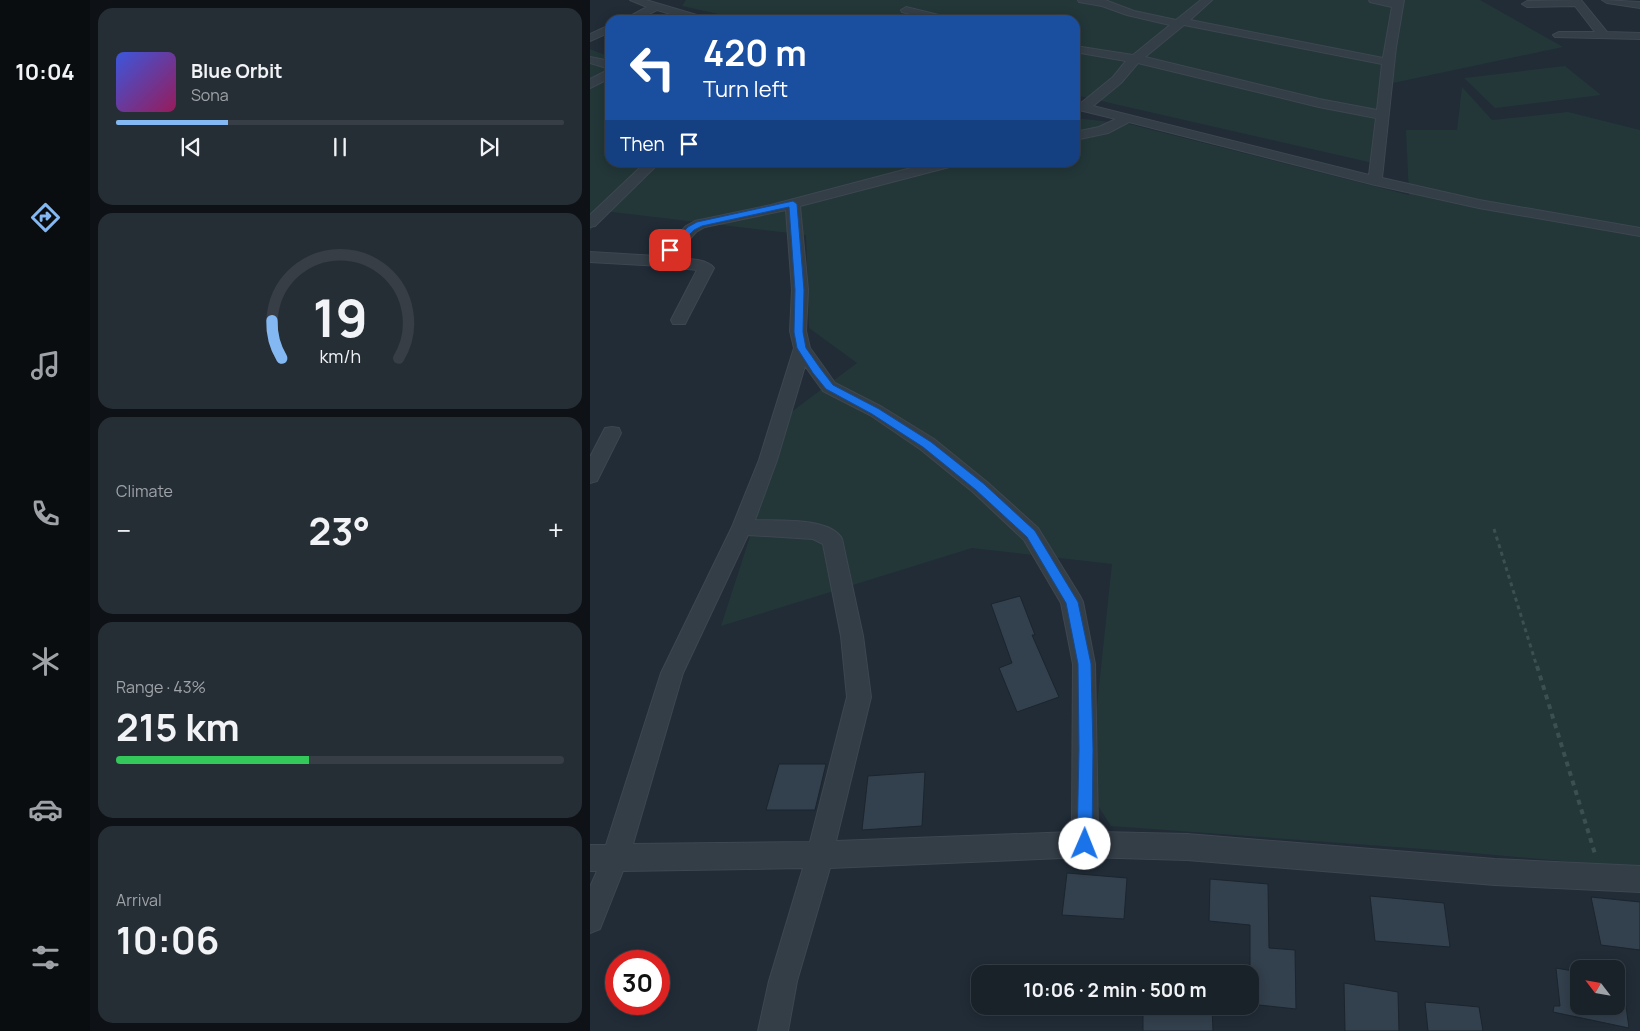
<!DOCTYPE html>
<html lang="en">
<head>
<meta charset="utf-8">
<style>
	:root { --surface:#192129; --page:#262e35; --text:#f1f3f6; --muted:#9fa3a8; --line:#373e46; --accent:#84b8f3 }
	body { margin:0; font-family:Manrope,sans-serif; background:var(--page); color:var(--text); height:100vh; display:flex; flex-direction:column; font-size:19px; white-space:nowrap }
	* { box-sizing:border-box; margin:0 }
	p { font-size:16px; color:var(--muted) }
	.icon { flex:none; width:28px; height:28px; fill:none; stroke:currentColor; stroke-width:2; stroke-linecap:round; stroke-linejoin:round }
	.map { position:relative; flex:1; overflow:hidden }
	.drawer { display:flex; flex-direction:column; gap:8px; padding:8px; background:#0e1217; width:500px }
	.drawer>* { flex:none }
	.guide { position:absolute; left:15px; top:15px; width:475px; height:152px; border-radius:15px; box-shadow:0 2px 12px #0003,0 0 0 1px var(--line); background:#1a4fa0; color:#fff; overflow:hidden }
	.needle { width:32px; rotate:301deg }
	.controls { position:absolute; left:980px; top:960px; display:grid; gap:10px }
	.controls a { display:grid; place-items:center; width:55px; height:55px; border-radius:10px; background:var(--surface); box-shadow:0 2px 12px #0003,0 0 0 1px var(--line); font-size:25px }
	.speed { position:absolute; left:15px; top:950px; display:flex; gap:10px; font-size:25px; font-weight:700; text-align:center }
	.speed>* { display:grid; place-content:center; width:65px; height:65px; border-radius:50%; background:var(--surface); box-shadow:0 2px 12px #0003,0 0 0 1px var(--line); line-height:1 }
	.speed .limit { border:8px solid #d22; background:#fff; color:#111 }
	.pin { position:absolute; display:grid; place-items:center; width:42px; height:42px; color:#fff; margin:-21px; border-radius:10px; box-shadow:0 2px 8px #0006 }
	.me { position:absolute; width:55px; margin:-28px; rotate:1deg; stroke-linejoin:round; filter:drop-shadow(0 0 4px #0008) }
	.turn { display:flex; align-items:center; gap:18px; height:105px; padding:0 15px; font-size:22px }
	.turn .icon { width:65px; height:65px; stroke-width:2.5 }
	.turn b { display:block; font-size:35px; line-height:42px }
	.then { display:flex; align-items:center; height:48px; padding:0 15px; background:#0003; gap:10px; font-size:19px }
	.big { font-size:38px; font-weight:700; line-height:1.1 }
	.drawer .card { flex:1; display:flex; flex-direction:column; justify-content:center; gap:8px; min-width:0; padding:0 18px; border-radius:15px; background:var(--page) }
	.drawer .dial { align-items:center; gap:0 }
	.dial svg { height:130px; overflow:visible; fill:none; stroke:var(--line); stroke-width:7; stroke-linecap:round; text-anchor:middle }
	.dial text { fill:var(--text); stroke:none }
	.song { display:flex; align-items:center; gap:15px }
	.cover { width:60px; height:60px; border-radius:8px; background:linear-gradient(135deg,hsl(230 70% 55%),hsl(330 70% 35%)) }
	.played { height:5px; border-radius:2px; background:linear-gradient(90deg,var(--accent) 25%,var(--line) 25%) }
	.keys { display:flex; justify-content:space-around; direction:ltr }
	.heat { display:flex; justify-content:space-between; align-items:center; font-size:28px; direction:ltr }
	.charge { height:8px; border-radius:4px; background:linear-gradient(90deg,#34c759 43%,var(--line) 0) }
	.trip { position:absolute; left:381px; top:965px; width:288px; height:50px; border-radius:15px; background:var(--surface); box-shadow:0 2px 12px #0003,0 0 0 1px var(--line); font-weight:700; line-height:50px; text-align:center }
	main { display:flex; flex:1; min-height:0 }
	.dock { display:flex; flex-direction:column; width:90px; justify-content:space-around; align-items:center; background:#0a0d10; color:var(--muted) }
	.dock .icon { width:35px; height:35px }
	.dock .current { color:var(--accent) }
	.dock b { font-size:22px; color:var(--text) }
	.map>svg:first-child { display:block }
	.green { fill:#233738 }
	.building { fill:#33404d; stroke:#1c252e }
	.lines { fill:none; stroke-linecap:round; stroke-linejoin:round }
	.minor-casing { stroke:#3e4751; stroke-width:2 }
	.path-far1 { stroke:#3b5050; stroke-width:3; stroke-dasharray:4 4; stroke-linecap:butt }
	.path { stroke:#3b5050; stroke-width:4; stroke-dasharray:5 5; stroke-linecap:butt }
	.minor { fill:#343e47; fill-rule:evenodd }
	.route { fill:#1a73e8; stroke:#114b97 }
</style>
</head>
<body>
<main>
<nav class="dock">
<b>10:04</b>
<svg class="icon current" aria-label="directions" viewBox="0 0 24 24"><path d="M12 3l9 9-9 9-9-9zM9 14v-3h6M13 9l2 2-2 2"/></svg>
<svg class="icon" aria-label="music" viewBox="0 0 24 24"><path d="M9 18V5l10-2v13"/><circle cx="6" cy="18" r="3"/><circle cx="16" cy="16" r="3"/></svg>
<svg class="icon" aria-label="phone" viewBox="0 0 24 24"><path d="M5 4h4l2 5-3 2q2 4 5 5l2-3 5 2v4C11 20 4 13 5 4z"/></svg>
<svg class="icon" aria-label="climate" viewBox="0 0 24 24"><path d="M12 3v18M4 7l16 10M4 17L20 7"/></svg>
<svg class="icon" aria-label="car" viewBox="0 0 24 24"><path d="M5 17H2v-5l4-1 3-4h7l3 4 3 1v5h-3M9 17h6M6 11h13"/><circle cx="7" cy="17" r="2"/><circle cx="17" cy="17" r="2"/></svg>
<svg class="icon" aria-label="filters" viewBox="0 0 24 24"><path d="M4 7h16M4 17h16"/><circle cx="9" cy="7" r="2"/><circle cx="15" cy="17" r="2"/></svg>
</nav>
<section class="drawer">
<div class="card">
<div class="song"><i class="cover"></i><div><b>Blue Orbit</b><p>Sona</p></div></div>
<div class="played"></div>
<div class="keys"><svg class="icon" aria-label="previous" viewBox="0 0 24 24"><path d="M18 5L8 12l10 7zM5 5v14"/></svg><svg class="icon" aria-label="pause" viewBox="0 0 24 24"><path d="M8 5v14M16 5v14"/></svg><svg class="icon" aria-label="next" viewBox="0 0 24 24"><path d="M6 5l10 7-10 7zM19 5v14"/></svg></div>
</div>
<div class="card dial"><svg viewBox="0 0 100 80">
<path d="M14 69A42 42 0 1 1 86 69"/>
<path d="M14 69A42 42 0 0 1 8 46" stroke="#84b8f3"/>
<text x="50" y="56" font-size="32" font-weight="700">19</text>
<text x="50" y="72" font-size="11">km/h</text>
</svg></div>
<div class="card"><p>Climate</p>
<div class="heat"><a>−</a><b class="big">23°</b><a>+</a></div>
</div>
<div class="card"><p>Range · 43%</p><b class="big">215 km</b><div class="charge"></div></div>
<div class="card"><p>Arrival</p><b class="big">10:06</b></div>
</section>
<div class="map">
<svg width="1050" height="1031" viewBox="0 0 1050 1031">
	<rect width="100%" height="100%" fill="#212c37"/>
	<path class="green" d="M96,0H890L973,47L803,83L783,163L485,95V20H155L92,6Z
		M0,49L20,57V162H485V118L539,124L819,195L816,130H867L872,87L902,120L978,112L1050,130V868L860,851L521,826L498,790L522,564L382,548L131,626L200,413L267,363L219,328L216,235L14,211L0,231Z
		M975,66L1011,95L905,108L874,78Z"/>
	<path class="building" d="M430,596L445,635H442L469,697L427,712L409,668L422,663L401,604Z
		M189,764H236L225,810H176Z
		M335,772L332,826L272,830L278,776Z
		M477,873L537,878L534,919L472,915Z
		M620,879L678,884L679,948L705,950L706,1009L660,1004V925L619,921Z
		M780,896L854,903L860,947L785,941Z
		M1001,897L1050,902V950L1011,945Z
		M966,968L989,972V1006H1036L1039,1028L963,1012L964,1006H970Z
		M754,983L808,992L809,1031H755Z
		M835,1002L889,1007L893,1031H838Z
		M553,1006H622L623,1031H553Z"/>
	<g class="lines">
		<g class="minor-casing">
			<path id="minor" d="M40,0H56L117,18L118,20H101L67,10L47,20H33L57,7Z
				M488,0H515L544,11L586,20L611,0H622L600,20L793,58L802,7L780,2L779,0H814L806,47L792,178L889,200L1050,228V236L889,208L785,185L539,122L518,133L485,140V132L509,127L526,119L485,109V101L491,103L523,77L536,61L485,52V46L543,55L580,25L537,15L512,6L489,2ZM594,25L792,64L787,110L729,99L555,57ZM548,63L729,107L786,118L779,175L503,106L531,83Z
				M991,0L1017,32L1050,33V39L965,37L963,35L969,32H1005L985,6L937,7L932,4L937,1Z
				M1012,0L1050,2V8L1017,3Z
				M316,7L361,18L362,20H344L312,12L311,10Z
				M20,25V32L0,41V34Z
				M0,57L20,61V69L0,63Z
				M20,69V78L0,88V79Z
				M56,162H70L5,226L0,227V215Z
				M344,162H368L367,165L210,206L218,290L216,331L220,348L233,366L245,383L292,407L344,439L397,482L448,528L490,596L493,602L505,664L508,832L597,834L905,859L1050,866V892L905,885L597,860L495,857L240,868L207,981L198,1031H168L179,981L213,868L33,871L10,929L0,933V887L7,871H0V845H16L71,673L142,527L169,460L204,348L200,331L202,290L196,210L115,227L106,232L83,258C95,259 116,258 124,268L97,320L95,324H83L81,320L107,270L71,266L0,262V252L67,256L96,226L105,221L181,205ZM215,366L233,391L280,415L330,449L383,492L434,540L471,603L483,664L482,832L246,841L281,697L273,636L252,539C241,517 187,521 165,520L187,460ZM158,535L223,539L233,544L251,636L257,697L220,842L43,844L93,673Z
				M22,427L29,428L31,433L7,481L0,483V457L15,428Z"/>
		</g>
		<path class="path-far1" d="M904,529L947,667"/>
		<path class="path" d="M947,666L1006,857"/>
		<use href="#minor" class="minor"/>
	</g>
	<path class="route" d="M203,201L207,204L214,290L213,332L216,348L230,368L243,385L289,409L341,442L394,484L445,531L488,602L501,664L503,749L502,844L500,850L495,852L490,850L487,844L489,749L488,664L476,603L437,537L386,490L333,447L282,414L236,389L223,373L207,348L204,332L205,290L199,207L112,226L104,230L83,251L76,250L98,227L107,222Z"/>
</svg>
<div class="controls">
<a><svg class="needle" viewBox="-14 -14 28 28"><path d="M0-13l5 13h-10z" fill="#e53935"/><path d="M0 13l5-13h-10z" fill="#9fa3a8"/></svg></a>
</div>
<div class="speed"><div class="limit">30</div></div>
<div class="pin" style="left:80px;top:250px;background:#d93025"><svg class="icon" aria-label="arrive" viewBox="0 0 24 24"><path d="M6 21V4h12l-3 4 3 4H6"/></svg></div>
<svg class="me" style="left:495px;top:844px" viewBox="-20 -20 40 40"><circle r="19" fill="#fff"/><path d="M0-13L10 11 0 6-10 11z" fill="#1a73e8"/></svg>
<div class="trip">10:06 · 2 min · 500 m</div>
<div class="guide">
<div class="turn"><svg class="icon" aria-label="left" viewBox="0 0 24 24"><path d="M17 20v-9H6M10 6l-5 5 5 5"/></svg><div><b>420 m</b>Turn left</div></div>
<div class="then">Then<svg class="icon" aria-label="arrive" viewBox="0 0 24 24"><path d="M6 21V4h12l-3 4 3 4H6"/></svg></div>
</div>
</div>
</main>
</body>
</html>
